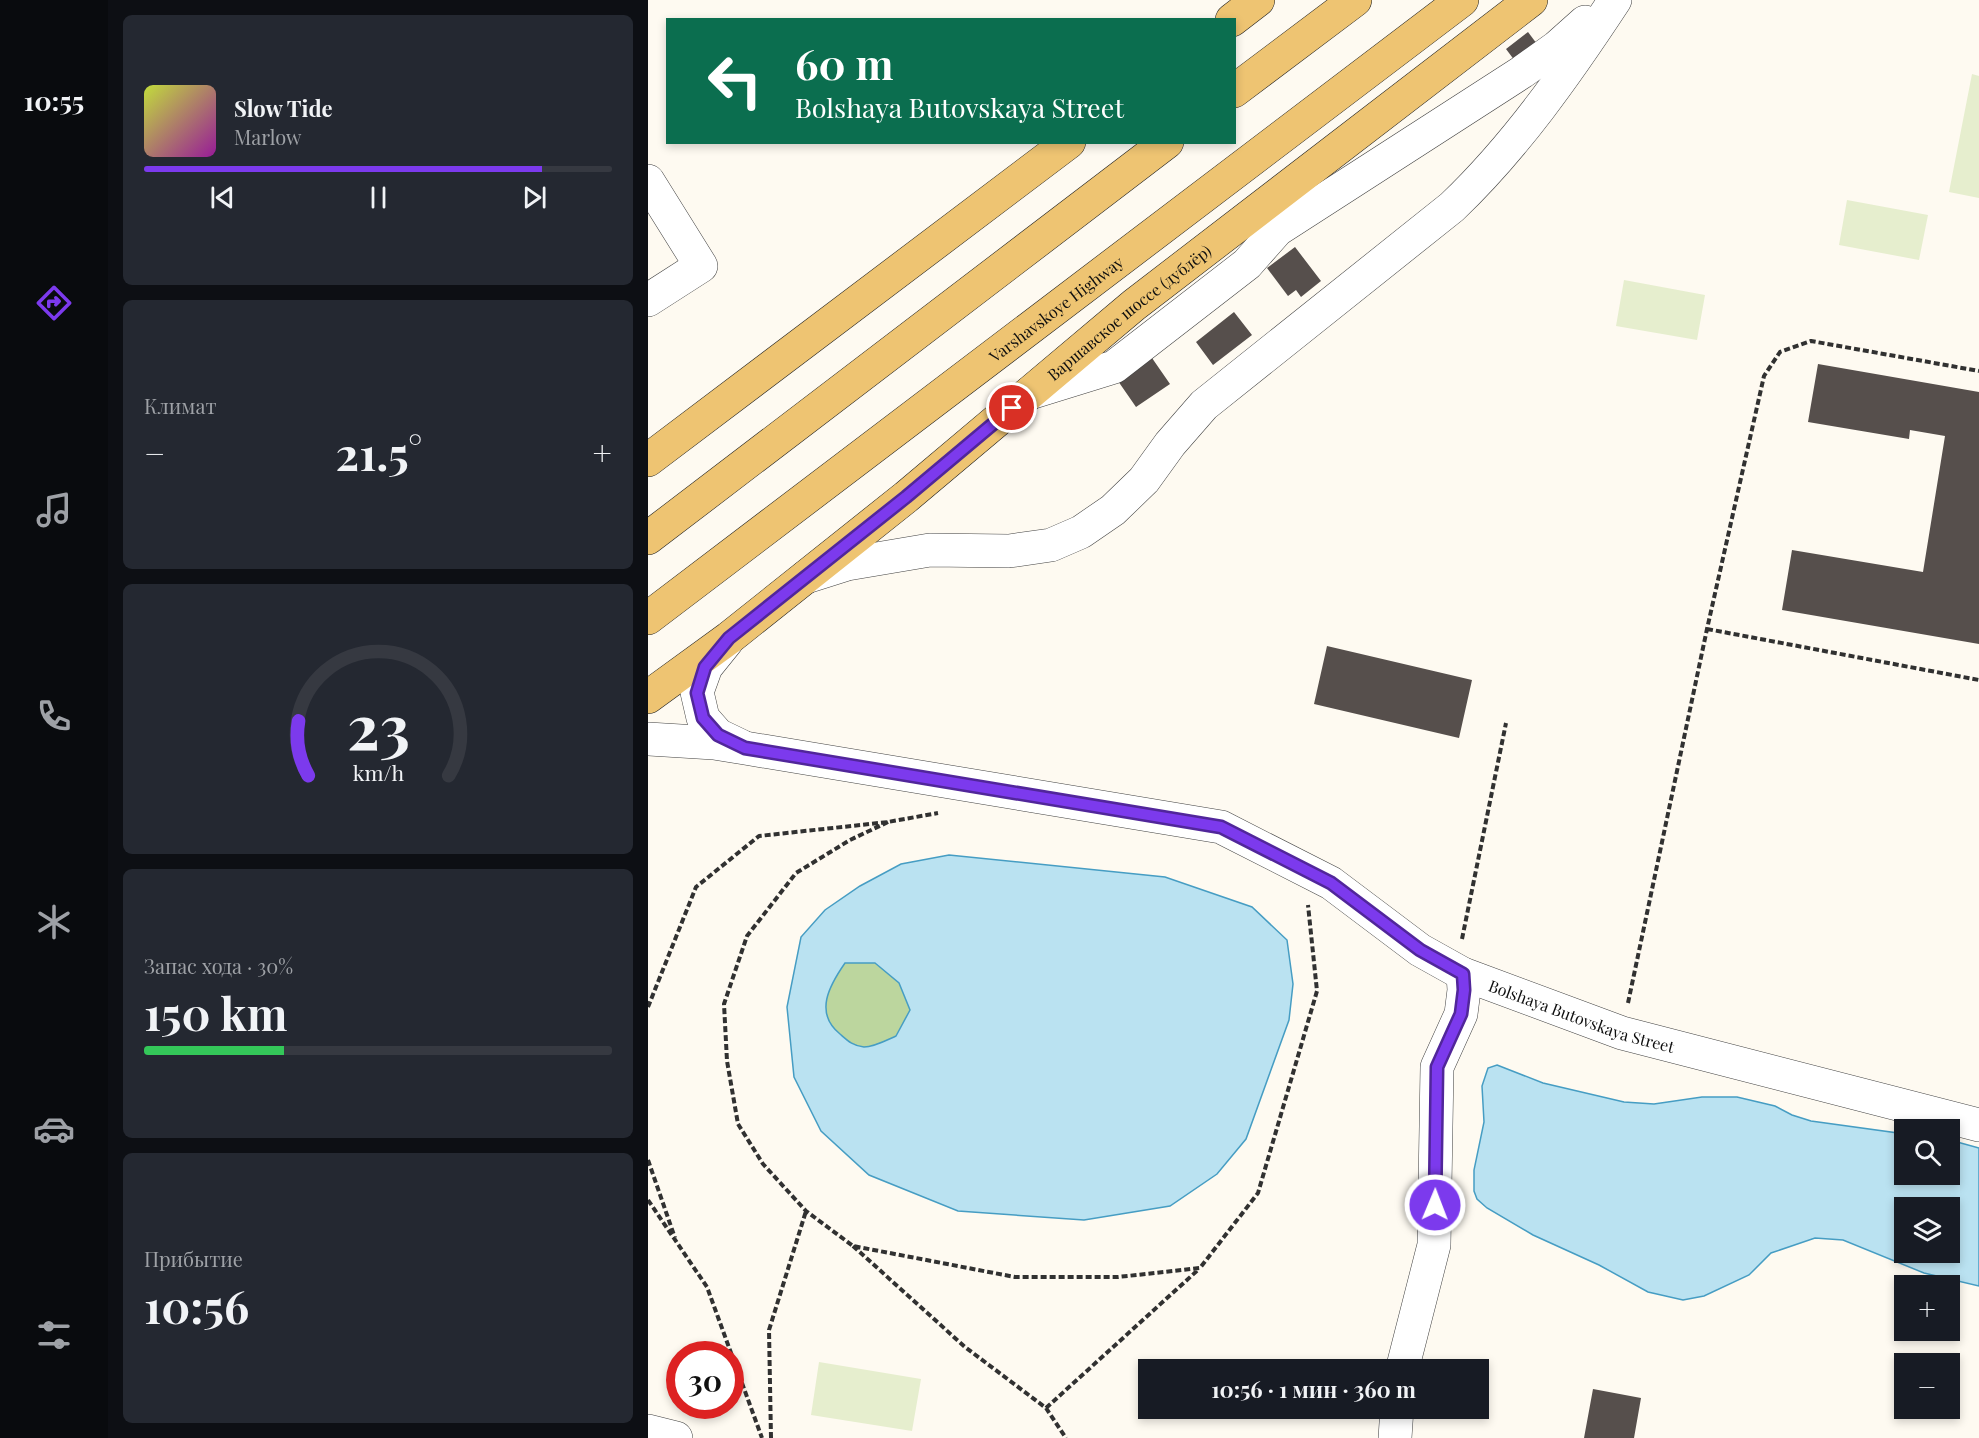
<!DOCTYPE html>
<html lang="ru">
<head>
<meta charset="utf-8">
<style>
	:root { --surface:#171b24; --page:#242831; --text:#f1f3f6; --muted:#9ea1a6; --line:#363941; --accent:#7c3aed }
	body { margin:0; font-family:"Playfair Display",serif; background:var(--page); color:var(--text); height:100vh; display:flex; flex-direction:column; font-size:22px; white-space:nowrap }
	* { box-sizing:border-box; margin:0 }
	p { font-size:20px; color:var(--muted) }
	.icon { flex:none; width:33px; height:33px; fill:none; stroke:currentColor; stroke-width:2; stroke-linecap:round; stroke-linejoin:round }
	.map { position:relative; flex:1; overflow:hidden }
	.drawer { display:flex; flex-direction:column; gap:15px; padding:15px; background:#0d0f14; width:540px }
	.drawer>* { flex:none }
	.banner { position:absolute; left:18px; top:18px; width:570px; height:126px; border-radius:0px; box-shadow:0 3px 9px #0003; background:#0b6e4f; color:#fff; overflow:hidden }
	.tools { position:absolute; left:1246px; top:1119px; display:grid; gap:12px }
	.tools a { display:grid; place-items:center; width:66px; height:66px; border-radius:0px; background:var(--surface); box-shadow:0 3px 9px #0003; font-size:30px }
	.speed { position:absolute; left:18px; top:1341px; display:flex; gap:12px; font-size:30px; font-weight:700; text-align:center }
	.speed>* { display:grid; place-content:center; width:78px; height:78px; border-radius:50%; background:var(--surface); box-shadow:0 3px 9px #0003; line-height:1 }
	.speed .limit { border:9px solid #d22; background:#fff; color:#111 }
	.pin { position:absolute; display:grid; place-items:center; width:51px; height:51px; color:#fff; margin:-26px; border:3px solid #fff; border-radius:50%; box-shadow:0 2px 6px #0007 }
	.me { position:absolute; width:66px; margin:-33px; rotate:1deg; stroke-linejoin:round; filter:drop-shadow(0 0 4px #0008) }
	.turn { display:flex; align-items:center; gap:21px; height:126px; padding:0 30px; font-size:27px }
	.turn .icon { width:78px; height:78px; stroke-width:2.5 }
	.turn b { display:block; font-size:42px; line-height:51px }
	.big { font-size:45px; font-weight:700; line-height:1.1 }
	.drawer .card { flex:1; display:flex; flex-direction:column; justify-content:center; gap:9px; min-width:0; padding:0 21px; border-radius:9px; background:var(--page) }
	.drawer .dial { align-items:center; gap:0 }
	.dial svg { height:156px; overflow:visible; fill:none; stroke:var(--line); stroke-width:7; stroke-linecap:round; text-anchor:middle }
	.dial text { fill:var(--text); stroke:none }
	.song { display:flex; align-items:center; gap:18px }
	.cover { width:72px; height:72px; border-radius:9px; background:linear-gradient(135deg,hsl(70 70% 55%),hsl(300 70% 35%)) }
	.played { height:6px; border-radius:3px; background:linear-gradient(90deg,var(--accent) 85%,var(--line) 85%) }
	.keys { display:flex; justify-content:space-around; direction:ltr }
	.heat { display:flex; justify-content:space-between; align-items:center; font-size:33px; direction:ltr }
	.charge { height:9px; border-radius:4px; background:linear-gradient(90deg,#34c759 30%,var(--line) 0) }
	.trip { position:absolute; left:490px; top:1359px; width:351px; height:60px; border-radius:0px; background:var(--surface); box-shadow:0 3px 9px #0003; font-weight:700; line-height:60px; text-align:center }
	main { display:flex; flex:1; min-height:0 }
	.dock { display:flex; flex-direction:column; width:108px; justify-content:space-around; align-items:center; background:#090b0e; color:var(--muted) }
	.dock .icon { width:42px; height:42px }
	.dock .current { color:var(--accent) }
	.dock b { font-size:27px; color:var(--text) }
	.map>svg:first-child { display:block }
	.forest { fill:#bcd69e }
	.pitch { fill:#e6eece }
	.water { fill:#bae2f1; stroke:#469dc3; stroke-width:1.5; fill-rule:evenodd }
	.building { fill:#564f4c }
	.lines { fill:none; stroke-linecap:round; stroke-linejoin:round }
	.minor-casing { stroke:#424242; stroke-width:34 }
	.major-casing { stroke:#202020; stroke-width:34 }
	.path { stroke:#313131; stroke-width:4; stroke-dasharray:6 3; stroke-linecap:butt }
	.minor { stroke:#fff; stroke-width:33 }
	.major { stroke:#eec472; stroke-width:33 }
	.route-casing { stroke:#51269a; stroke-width:15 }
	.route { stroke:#7c3aed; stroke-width:10 }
	.labels { text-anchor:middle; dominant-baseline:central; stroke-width:6; stroke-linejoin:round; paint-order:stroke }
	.street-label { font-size:16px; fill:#0f0f0f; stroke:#fff }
</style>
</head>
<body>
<main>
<nav class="dock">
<b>10:55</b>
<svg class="icon current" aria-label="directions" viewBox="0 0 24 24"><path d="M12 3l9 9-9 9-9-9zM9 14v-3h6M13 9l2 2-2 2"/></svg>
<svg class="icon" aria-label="music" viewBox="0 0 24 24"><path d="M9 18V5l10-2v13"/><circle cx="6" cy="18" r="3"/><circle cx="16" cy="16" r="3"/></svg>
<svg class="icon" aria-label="phone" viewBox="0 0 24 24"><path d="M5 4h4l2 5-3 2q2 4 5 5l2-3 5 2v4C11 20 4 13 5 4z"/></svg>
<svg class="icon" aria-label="climate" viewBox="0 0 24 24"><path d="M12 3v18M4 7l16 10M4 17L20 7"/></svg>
<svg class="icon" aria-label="car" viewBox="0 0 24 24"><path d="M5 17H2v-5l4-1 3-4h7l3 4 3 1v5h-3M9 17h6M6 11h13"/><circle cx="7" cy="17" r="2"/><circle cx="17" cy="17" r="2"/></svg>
<svg class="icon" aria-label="filters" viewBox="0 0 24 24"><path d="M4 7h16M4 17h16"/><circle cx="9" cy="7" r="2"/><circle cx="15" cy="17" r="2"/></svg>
</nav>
<section class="drawer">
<div class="card">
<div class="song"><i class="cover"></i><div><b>Slow Tide</b><p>Marlow</p></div></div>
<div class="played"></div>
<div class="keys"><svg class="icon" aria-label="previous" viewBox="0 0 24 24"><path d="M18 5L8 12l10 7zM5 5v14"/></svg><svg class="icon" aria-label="pause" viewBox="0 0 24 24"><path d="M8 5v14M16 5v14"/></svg><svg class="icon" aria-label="next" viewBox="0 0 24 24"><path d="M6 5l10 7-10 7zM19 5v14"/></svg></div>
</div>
<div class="card"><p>Климат</p>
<div class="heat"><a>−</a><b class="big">21.5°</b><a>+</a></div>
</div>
<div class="card dial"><svg viewBox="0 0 100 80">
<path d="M14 69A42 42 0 1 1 86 69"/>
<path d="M14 69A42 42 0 0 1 9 41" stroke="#7c3aed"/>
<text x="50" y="56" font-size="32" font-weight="700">23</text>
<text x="50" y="72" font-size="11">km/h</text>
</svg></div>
<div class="card"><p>Запас хода · 30%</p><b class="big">150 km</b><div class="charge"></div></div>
<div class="card"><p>Прибытие</p><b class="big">10:56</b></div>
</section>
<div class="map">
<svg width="1331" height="1438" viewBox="0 0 1331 1438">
	<rect width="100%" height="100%" fill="#fefaf1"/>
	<path class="forest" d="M197,963H227L251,983L262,1010L248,1036C239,1040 226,1047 216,1047C206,1046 200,1041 192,1034C165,1013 181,986 197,963Z"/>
	<path class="pitch" d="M1324,74L1331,76V198L1301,192Z
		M1199,200L1280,215L1271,260L1191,245Z
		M976,280L1057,295L1049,340L968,326Z
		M171,1362L273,1379L264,1431L163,1415Z"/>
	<path class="water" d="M301,855L517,877L604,907L639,940L645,984L641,1020L598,1139L569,1174L522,1206L436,1220L310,1211L221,1175L173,1131L146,1077L139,1007L153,937L177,910L212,886L253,864ZM227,963L251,983L262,1010L248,1036C239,1040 226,1047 216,1047C205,1046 200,1041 192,1034C166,1013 181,986 197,963Z
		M849,1065L895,1083L976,1102L1006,1104L1054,1097H1089L1127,1106L1144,1115L1163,1121L1257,1134V1174H1302V1140L1331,1148V1286L1276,1273L1195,1240L1167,1238L1123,1253L1101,1275L1056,1296L1035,1300L1000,1292L951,1265L885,1235L839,1208L829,1199L826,1191V1170L836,1122L834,1086L840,1068ZM1257,1208H1302V1252H1257Z"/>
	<path class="building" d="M880,32L892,48L870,65L858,49Z
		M647,247L673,281L653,297L648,290L640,296L619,268Z
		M586,312L604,335L565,365L548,342Z
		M504,358L522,384L488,407L470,381Z
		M1170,364L1331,392V644L1134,610L1144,550L1275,572L1297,436L1262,430L1261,439L1160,422Z
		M679,646L824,680L811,738L666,704Z
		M945,1389L993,1398L986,1438H936Z"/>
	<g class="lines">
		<g class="minor-casing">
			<g id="minor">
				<path d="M0,181L53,266L0,300"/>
				<path d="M382,393L466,367L599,264L629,230L874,72L909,47L937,22"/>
				<path d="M158,577L199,564L282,550L361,551L403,545L433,532L465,510L496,480L522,444L556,405L804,207C867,147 919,73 967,0"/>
				<path d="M79,641L58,667L49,692L55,718L70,735L93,746"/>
				<path id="s1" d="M0,739L66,743L97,748L573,827L683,883L772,950L815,974L974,1033L1331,1125"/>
				<path d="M754,1370L786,1245L789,1067L813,1014L816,990L815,974"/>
				<path d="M0,1431L28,1438"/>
				<path d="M747,1438L749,1408"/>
			</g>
		</g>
		<g class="major-casing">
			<g id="major">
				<path d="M584,20L610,0"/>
				<path d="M586,91L707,0"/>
				<path d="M0,460L421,142"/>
				<path d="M0,538L519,142"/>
				<path id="s2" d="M0,618L814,0"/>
				<path id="s3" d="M0,697L81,638L258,497L486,305L883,0"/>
			</g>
		</g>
		<path class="path" d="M1059,629L1331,680
			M240,822L202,840L148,873L99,936L76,1004L79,1061L90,1124L115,1164L158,1211L205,1246L367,1277H470L552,1268L610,1193L669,991L660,905
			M814,939L858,723
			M980,1003L1059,629L1116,376L1132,352L1163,341L1331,371
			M0,1007L48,887L111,836L240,822L290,813
			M0,1160L27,1238
			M0,1200L59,1287L114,1438
			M205,1246L317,1347L398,1408L418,1438
			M398,1408L551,1269
			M123,1438L121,1330L158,1211"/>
		<use href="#minor" class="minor"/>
		<use href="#major" class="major"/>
	</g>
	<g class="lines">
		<g class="route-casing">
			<path id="route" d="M364,408L258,497L81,638L57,667L49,693L55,718L70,735L97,748L573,827L683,883L772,950L815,974L816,990L813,1014L789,1067L787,1205"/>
		</g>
		<use href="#route" class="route"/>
	</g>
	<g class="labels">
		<g class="street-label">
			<text stroke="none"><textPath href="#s2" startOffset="512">Varshavskoye Highway</textPath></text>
			<text stroke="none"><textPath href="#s3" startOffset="616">Варшавское шоссе (дублёр)</textPath></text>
			<text stroke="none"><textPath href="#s1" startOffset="990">Bolshaya Butovskaya Street</textPath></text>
		</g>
	</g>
</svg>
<div class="tools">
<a><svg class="icon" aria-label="search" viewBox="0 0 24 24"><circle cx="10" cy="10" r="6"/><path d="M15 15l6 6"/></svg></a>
<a><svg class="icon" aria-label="layers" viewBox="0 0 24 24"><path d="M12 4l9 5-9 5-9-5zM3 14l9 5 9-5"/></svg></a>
<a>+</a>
<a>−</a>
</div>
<div class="speed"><div class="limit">30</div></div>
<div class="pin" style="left:364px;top:408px;background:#d93025"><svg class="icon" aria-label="arrive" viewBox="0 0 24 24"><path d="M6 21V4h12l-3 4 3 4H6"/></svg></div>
<svg class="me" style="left:787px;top:1205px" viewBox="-20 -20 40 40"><circle r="17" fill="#7c3aed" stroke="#fff" stroke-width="3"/><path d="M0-11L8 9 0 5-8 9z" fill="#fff"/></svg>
<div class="trip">10:56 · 1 мин · 360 m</div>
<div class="banner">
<div class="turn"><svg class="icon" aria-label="left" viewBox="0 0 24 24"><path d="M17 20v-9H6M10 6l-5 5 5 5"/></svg><div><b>60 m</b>Bolshaya Butovskaya Street</div></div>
</div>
</div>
</main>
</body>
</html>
